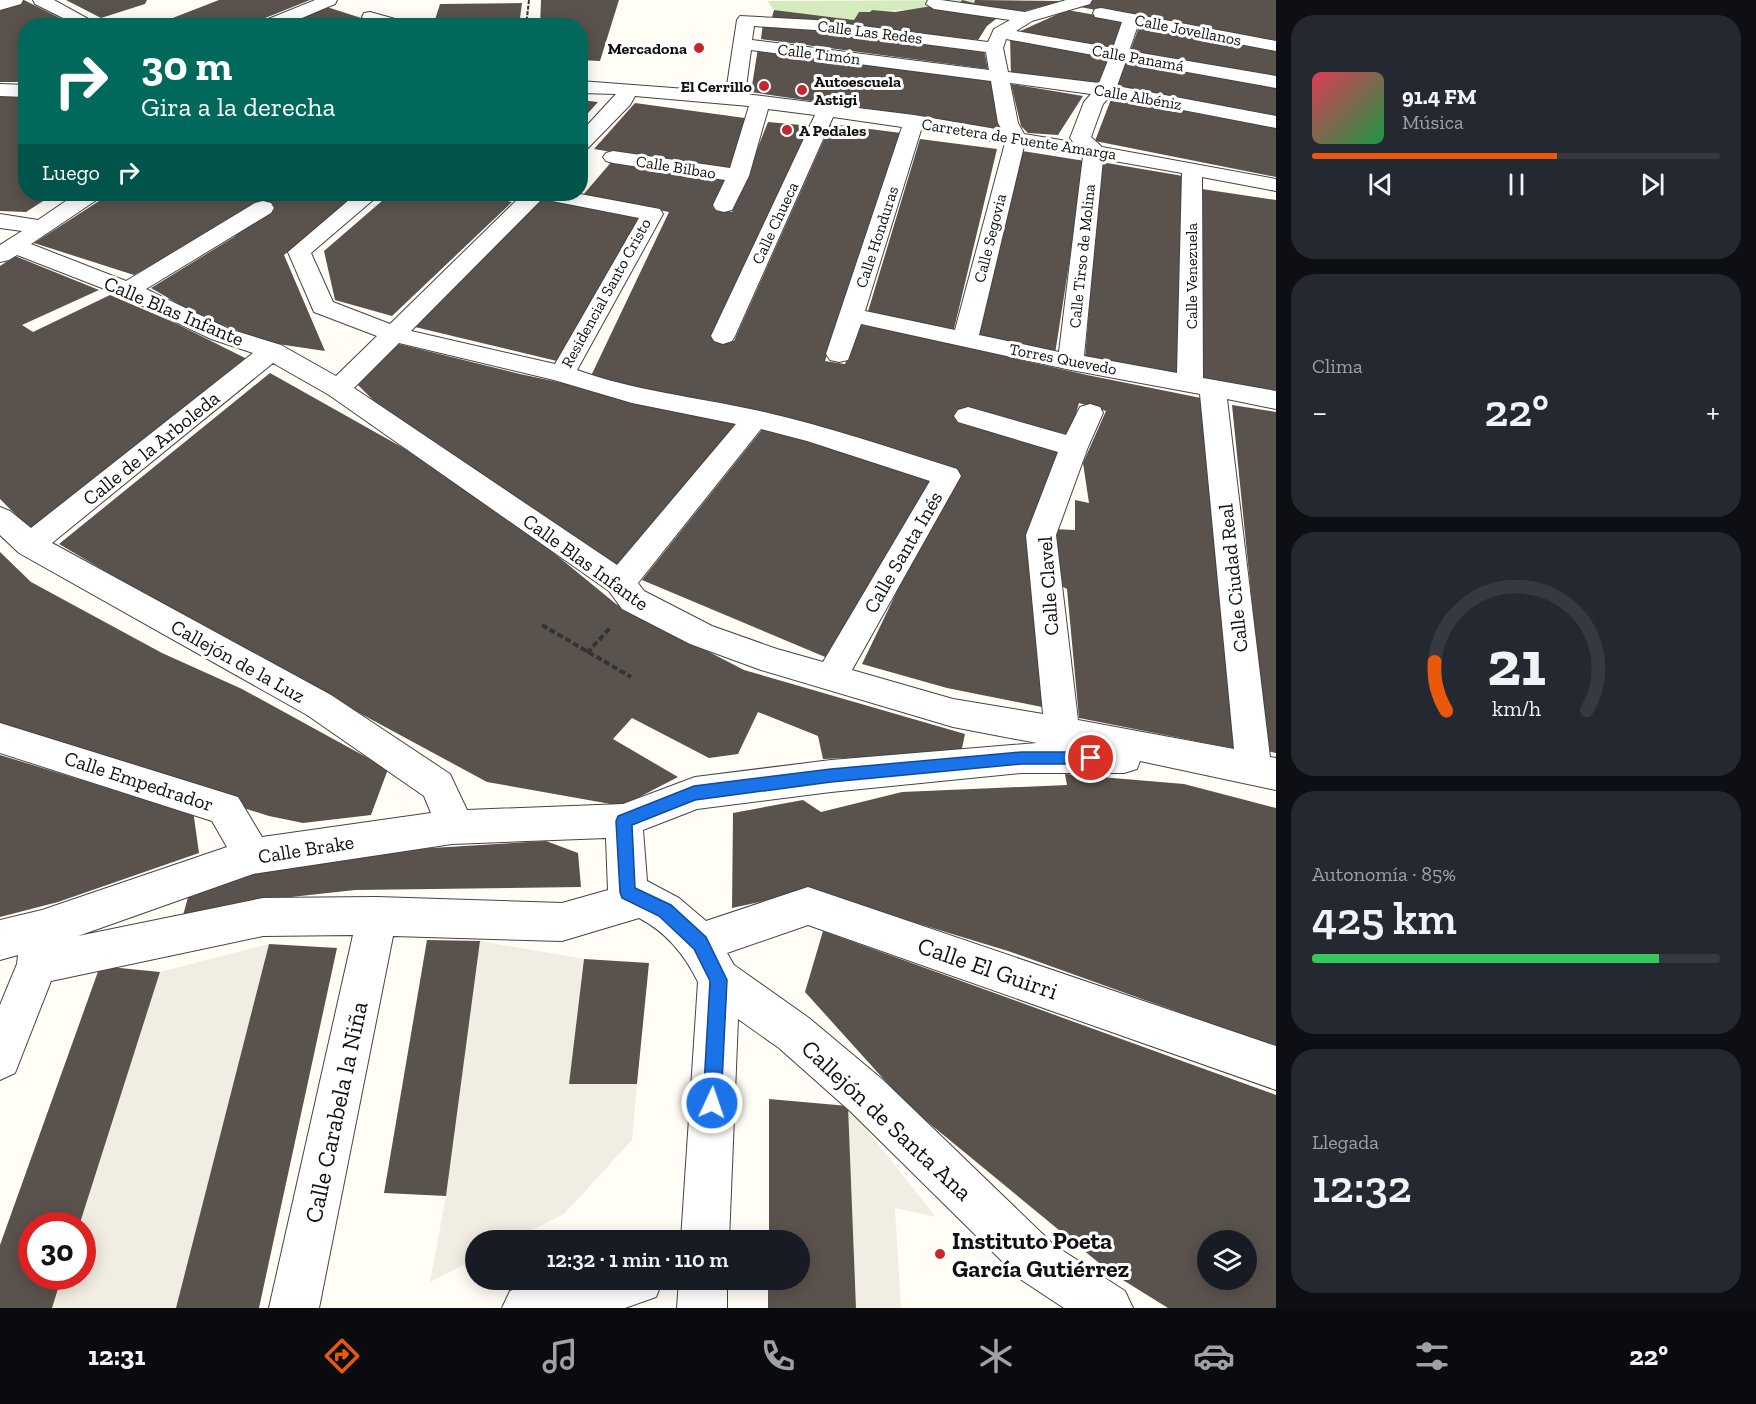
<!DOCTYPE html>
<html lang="es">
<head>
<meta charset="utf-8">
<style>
	:root { --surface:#171b24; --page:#242831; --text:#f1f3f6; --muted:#9ea1a6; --line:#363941; --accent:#ea580c }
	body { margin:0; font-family:"Zilla Slab",serif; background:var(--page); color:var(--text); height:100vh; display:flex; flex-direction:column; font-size:22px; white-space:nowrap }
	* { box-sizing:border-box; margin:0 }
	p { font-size:20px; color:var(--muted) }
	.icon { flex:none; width:33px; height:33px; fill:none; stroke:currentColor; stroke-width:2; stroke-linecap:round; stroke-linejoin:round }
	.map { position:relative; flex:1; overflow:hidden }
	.drawer { display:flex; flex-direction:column; gap:15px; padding:15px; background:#0d0f14; width:480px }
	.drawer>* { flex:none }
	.top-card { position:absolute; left:18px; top:18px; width:570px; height:183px; border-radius:24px; box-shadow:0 3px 15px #0003; background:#00695c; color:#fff; overflow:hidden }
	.controls { position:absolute; left:1197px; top:1230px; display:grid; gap:12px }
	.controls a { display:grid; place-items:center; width:60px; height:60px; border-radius:50%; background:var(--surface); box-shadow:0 3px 15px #0003; font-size:30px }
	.speed { position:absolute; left:18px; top:1212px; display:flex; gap:12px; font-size:30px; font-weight:700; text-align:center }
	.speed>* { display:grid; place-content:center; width:78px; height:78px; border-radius:50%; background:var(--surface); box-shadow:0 3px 15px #0003; line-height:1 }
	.speed .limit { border:9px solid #d22; background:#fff; color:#111 }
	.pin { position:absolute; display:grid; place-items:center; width:51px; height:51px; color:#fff; margin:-26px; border:3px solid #fff; border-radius:50%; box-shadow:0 2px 6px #0007 }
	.me { position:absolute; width:66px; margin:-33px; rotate:3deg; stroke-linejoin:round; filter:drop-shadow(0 0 4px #0008) }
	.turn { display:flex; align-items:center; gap:21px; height:126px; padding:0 24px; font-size:27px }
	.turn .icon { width:78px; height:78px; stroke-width:2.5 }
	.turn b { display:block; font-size:42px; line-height:51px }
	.then { display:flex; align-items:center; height:57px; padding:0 24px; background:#0003; gap:12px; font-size:22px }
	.big { font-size:45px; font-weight:600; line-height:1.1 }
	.drawer .tile { flex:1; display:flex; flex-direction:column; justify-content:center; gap:9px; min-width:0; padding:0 21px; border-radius:24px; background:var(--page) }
	.drawer .dial { align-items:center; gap:0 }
	.dial svg { height:156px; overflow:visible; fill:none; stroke:var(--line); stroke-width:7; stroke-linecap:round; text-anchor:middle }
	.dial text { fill:var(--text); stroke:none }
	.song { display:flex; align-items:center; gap:18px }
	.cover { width:72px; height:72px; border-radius:9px; background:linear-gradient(135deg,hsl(350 70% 55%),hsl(140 70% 35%)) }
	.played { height:6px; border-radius:3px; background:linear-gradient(90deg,var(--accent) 60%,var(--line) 60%) }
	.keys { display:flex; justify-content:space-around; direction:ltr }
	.heat { display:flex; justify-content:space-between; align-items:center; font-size:33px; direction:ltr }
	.charge { height:9px; border-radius:4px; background:linear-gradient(90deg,#34c759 85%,var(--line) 0) }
	.trip { position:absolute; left:465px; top:1230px; width:345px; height:60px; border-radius:30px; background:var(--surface); box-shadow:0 3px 15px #0003; font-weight:600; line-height:60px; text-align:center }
	.menu { display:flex; height:96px; justify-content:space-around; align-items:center; background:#090b0e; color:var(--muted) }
	.menu .icon { width:42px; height:42px }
	.menu .current { color:var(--accent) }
	.menu b { font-size:27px; color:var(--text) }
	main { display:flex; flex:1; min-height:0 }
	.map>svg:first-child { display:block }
	.green { fill:#d5ebbd }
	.plaza { fill:#f1ede2 }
	.building { fill:#5a524d; fill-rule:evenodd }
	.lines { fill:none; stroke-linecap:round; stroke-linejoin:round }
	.minor-casing { stroke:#444; stroke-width:2 }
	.path-far1 { stroke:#333; stroke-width:2; stroke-dasharray:4 1.5; stroke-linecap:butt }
	.path { stroke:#333; stroke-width:4; stroke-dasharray:6 3; stroke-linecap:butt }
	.minor { fill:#fff; fill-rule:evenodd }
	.route { fill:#1a73e8; stroke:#114b97; stroke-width:1.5 }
	.poi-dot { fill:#c4262e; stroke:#fff; stroke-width:2 }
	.labels { text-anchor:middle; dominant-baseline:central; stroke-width:6; stroke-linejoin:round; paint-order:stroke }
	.far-street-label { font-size:16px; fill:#111; stroke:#fff }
	.far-poi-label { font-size:16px; font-weight:bold; fill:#111; stroke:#fff; text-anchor:end }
	.street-label { font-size:20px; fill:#111; stroke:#fff }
	.near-street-label { font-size:24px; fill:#111; stroke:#fff }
	.near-poi-label { font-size:24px; font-weight:bold; fill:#111; stroke:#fff; text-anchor:start }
</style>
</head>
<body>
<main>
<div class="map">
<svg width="1276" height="1308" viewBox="0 0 1276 1308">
	<rect width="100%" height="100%" fill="#fffdf5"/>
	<path class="green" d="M962,0L959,5C930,6 901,13 872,10L870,12H859L854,20L774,10L767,1L975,0L974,3Z"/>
	<path class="plaza" d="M480,941L584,959L569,1084H637L632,1140L564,1214L512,1240H476L475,1259L430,1282L446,1196Z
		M269,944L176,1308H52L62,1277L82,1276V1226L79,1225L160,972Z
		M848,1106L936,1217L895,1208L901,1308H856Z"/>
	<path class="building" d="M24,0L68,22L79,21L89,26H26V82H0V8Z
		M66,0H147L145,4L101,18Z
		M219,0H310L245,26H152Z
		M541,0H619L600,61L580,60V26H540Z
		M962,0L974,3L975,0L1062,1L1017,13L959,5Z
		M1092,0H1276V45L1075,6Z
		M522,3L519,26H433L440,4Z
		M932,6L1001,15L987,26L978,40L772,17L774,10L854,20L859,12H870L872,10L895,12Z
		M327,7L383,25V26H281Z
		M1067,10L1125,20L1112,51L1014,34Z
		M763,23L984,50L988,69L761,39Z
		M1140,24L1276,49V79L1129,54Z
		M1010,37L1112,55L1101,88L1011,76Z
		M758,48L997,78L1006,130L751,92Z
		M1124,59L1276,85V120L1115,89Z
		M1011,84L1083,96L1058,135L1028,133L1021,126Z
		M1113,94L1276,126V177L1095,141Z
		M0,95L26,96V194H54L26,212L0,211Z
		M580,100L598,102L580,122Z
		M635,103L752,119L729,172L594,149Z
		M768,122L812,126L713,336L734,341L831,124L901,133L825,361L845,364L861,323L1087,375L1206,399L1236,749L1079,718L1067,589L1058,584L1052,529L1075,530V500L1089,503L1083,463L1106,411L1079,403L1070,435L967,410L959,423L1060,451L1031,531L1052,709L947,688L862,664L956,469L822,427L590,378L669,212L583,195L613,160L728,179L713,208L732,212Z
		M920,139L997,149L954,329L866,318Z
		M1016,150L1085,161L1055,354L971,338Z
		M1101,162L1183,176L1181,377L1085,359Z
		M1202,189L1276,200V394L1203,378Z
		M110,194H357L284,255L325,351L271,343L201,317L151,288L234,237L269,208L255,206L134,275L34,243Z
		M390,194H471L512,202L392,316L335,300L324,251Z
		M543,196L643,215L565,363L415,327Z
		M15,256L99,290L22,325L33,332L110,295L173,322L249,360L30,529L0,499V266Z
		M399,344L520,374L743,421L615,569L389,416L358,385L371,368Z
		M270,373L407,450L538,540L616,604L744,670L965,734L961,753L823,759L818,736L758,712L738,754L709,758L632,718L613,739L678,777L622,806L487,782L202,628L59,544Z
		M1232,405L1276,412V753L1267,751Z
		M764,427L936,478L830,659L642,580Z
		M0,552L31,582L162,653L242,689L388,769L371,815L303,823L269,816L0,731Z
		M0,755L124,793L193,810L199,853L58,902L0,917Z
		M1065,774L1184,784L1276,808V1047L1008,951L811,891L732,908L733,813L803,800L821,812L902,792L1067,785Z
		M546,841L578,853L581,887L355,890L291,897L182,919L190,890L276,861L431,848Z
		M823,931L1276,1095V1308H1168L1110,1272L907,1105L805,992ZM1208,1240H1246V1280H1208Z
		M427,940L480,941L446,1196L384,1193Z
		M269,944L337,948L259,1308H176Z
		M584,959L649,963L637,1084H569Z
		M100,966L160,972L79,1226H32V1276H62L52,1308H0V1245Z
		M769,1099L848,1106L856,1308H768V1280H800V1240H769Z"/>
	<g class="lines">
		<g class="minor-casing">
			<path id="minor" d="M0,0H23L21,4L0,10Z
				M33,0H54L101,26H79L35,4Z
				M315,0H337L335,4L283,26H259L261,22Z
				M928,0H941L1025,12L1066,0H1092L1090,4L1032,21L1016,31L1113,48L1122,22L1095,17L1093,13L1095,9L1101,8L1276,41V51L1138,25L1129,51L1276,76V88L1126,61L1117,86L1276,116V128L1110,96L1103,104L1091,137L1102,147L1276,179V191L1202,177L1203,378L1276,391V409L1227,399L1270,757L1276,758V790L1140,761L1137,769L1124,773H1021L831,792L697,809L643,830L647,881L679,898L706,921L808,887L1276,1046V1090L808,925L727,953L734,965L809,1018L883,1080L1054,1245L1125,1291L1133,1308H1064L1020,1279L851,1112L779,1048L738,1019L729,1240H681L698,982C685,955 666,932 639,918L562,941L393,936L319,1308H269L353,935L263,936L51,981L15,1073L0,1080V1005L17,964L18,955L0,960V920L42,910L227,847L212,821L0,753V723L238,797L262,837L431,813L424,796L307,715L19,553L0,535V507L10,511L31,528L253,353L211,339L120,295L17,255L9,260L0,262V245L22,231L0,228V214L38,220L76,194H100L98,199L31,244L126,281L255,203L263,201L271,203L274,208L271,213L146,289L229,329L281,345L336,376L377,336L314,312L288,252L356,194H380L311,253L333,302L390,324L523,194H580L660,209L663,214L577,370C635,391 696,397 755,410C824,425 890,448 957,469L961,476L852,670L953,699L1043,714L1026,535L1058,452L958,422L954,416L958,410L968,407L1066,435L1080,407L1090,404L1100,407L1103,413L1088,447L1056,535L1078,720L1234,749L1200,394L1071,370L861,324L848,360L839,362L830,360L826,354L902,127L833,117L735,336L732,341L723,344L714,341L711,336L815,115L768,109L749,176L732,210L724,212L716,210L713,205L725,180L613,163L606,161L603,157L606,153L613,151L730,168L749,106L635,96L630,105L587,149L580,151V133L616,94L580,93V81L726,92L737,20L740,16L815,20L988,42L994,29L1010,20L934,9L926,4ZM754,26L815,30L986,52L989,70L752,40ZM1006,39L1109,58L1099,83L1008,72L1003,48ZM751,50L991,81L998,123L1002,130L914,115L745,94ZM1010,83L1091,94L1084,102L1070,138L1073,142L1024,134L1018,123ZM921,130L1005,143L955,330L865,311ZM1024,146L1083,156L1059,352L979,335ZM1103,159L1182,173L1177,373L1084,356ZM542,199L639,218L555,364L411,331ZM399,343L554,380L632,403L736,424L617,565L354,388ZM273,363L329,395L609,591L622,609L690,644L761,670L953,727L1037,743L831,760L695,777L623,804L467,810L450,774L331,695L52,543ZM761,429L807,441L930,481L823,662L777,649L712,626L644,591L638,583ZM606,838L608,890L562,903L377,897L263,898L78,936L253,874L452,844Z
				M370,12L406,22L408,26C393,26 372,29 362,17L364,13Z
				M0,84L26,85V97L0,96Z
				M542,1280H663L656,1297L625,1308H502L510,1291Z
				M679,1280H727V1308H677Z"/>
		</g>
		<path class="path-far1" d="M526,26L529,0"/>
		<path class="path" d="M542,625L631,677
			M587,653L611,627"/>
		<use href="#minor" class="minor"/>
	</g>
	<path class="route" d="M1021,752H1091L1096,754L1098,758L1096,763L1091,764H1021L831,782L695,800L632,825L635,888L671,905L706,937L727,980L721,1103L719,1110L712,1112L706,1110L703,1103L710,981L694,949L659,916L622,898L620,892L616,821L618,816L694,786L831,769Z"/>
	<g class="poi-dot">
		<circle cx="699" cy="48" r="6"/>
		<circle cx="764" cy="86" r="6"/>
		<circle cx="802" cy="90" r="6"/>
		<circle cx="787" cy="130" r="6"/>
		<circle cx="940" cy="1254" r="6"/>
	</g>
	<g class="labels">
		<g class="far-street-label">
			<text transform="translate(1188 30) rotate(11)">Calle Jovellanos</text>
			<text transform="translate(870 32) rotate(7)">Calle Las Redes</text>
			<text transform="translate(819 54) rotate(7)">Calle Timón</text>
			<text transform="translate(1138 58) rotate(10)">Calle Panamá</text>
			<text transform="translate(1138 97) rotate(10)">Calle Albéniz</text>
			<text transform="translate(1019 139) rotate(9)">Carretera de Fuente Amarga</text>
			<text transform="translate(676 167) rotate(9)">Calle Bilbao</text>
			<text transform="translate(775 223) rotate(-65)">Calle Chueca</text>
			<text transform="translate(877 237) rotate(-72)">Calle Honduras</text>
			<text transform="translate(990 238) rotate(-76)">Calle Segovia</text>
			<text transform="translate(1082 256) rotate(-84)">Calle Tirso de Molina</text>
			<text transform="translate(1191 276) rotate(-90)">Calle Venezuela</text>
			<text transform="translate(606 293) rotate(-61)">Residencial Santo Cristo</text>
			<text transform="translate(1063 359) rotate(11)">Torres Quevedo</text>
		</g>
		<g class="far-poi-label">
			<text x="687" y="48">Mercadona</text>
			<text x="814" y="81" text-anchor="start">Autoescuela<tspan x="814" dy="18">Astigi</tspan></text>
			<text x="752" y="86">El Cerrillo</text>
			<text x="799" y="130" text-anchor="start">A Pedales</text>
		</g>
		<g class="street-label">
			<text transform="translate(174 311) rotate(23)">Calle Blas Infante</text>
			<text transform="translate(151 448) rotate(-39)">Calle de la Arboleda</text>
			<text transform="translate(903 552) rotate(-60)">Calle Santa Inés</text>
			<text transform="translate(586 562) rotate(36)">Calle Blas Infante</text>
			<text transform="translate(1233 578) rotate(-96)">Calle Ciudad Real</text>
			<text transform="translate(1048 586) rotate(-94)">Calle Clavel</text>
			<text transform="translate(238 661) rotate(29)">Callejón de la Luz</text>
			<text transform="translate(139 781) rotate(18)">Calle Empedrador</text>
			<text transform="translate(306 849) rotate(-9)">Calle Brake</text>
		</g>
		<g class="near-street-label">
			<text transform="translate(988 968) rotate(19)">Calle El Guirri</text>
			<text transform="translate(336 1112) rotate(-78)">Calle Carabela la Niña</text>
			<text transform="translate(887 1120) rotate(43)">Callejón de Santa Ana</text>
		</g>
		<g class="near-poi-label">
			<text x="952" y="1240">Instituto Poeta<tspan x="952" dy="28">García Gutiérrez</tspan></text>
		</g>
	</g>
</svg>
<div class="controls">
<a><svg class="icon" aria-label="layers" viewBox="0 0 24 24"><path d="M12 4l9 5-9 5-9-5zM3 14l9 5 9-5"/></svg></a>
</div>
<div class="speed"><div class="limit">30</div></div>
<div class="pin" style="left:1091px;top:758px;background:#d93025"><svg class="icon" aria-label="arrive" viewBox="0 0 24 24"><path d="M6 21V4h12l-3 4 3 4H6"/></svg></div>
<svg class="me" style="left:712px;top:1103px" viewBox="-20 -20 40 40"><circle r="17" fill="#1a73e8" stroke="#fff" stroke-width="3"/><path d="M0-11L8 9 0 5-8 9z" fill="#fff"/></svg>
<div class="trip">12:32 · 1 min · 110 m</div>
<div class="top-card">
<div class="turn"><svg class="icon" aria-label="right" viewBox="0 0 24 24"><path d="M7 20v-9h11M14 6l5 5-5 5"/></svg><div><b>30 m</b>Gira a la derecha</div></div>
<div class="then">Luego<svg class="icon" aria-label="right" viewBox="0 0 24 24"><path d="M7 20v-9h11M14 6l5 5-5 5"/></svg></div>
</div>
</div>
<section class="drawer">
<div class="tile">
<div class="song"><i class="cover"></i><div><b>91.4 FM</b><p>Música</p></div></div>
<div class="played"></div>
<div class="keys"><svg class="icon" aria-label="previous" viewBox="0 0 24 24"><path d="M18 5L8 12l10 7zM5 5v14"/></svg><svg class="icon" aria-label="pause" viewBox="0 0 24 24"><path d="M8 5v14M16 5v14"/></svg><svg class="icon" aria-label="next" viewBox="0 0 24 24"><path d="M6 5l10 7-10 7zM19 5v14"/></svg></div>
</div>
<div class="tile"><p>Clima</p>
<div class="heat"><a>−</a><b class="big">22°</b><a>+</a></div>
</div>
<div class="tile dial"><svg viewBox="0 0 100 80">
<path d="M14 69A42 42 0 1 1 86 69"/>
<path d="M14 69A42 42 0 0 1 8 44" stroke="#ea580c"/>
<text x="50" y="56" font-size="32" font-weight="700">21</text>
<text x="50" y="72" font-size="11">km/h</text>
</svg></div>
<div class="tile"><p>Autonomía · 85%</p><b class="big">425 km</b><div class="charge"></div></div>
<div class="tile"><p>Llegada</p><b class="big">12:32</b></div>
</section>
</main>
<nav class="menu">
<b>12:31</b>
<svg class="icon current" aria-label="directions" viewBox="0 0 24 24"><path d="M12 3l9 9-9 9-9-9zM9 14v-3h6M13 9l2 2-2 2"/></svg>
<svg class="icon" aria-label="music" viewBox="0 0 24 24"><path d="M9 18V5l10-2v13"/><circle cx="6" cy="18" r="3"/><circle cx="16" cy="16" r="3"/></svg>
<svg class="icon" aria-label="phone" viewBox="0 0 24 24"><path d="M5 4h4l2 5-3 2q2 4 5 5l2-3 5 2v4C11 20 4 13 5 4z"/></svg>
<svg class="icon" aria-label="climate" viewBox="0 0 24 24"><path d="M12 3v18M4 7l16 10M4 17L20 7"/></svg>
<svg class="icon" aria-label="car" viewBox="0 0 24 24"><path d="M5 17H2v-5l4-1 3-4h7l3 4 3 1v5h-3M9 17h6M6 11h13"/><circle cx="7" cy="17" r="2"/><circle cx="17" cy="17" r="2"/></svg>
<svg class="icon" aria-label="filters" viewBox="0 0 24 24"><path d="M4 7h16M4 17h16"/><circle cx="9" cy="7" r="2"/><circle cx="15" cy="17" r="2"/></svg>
<b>22°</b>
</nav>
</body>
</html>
